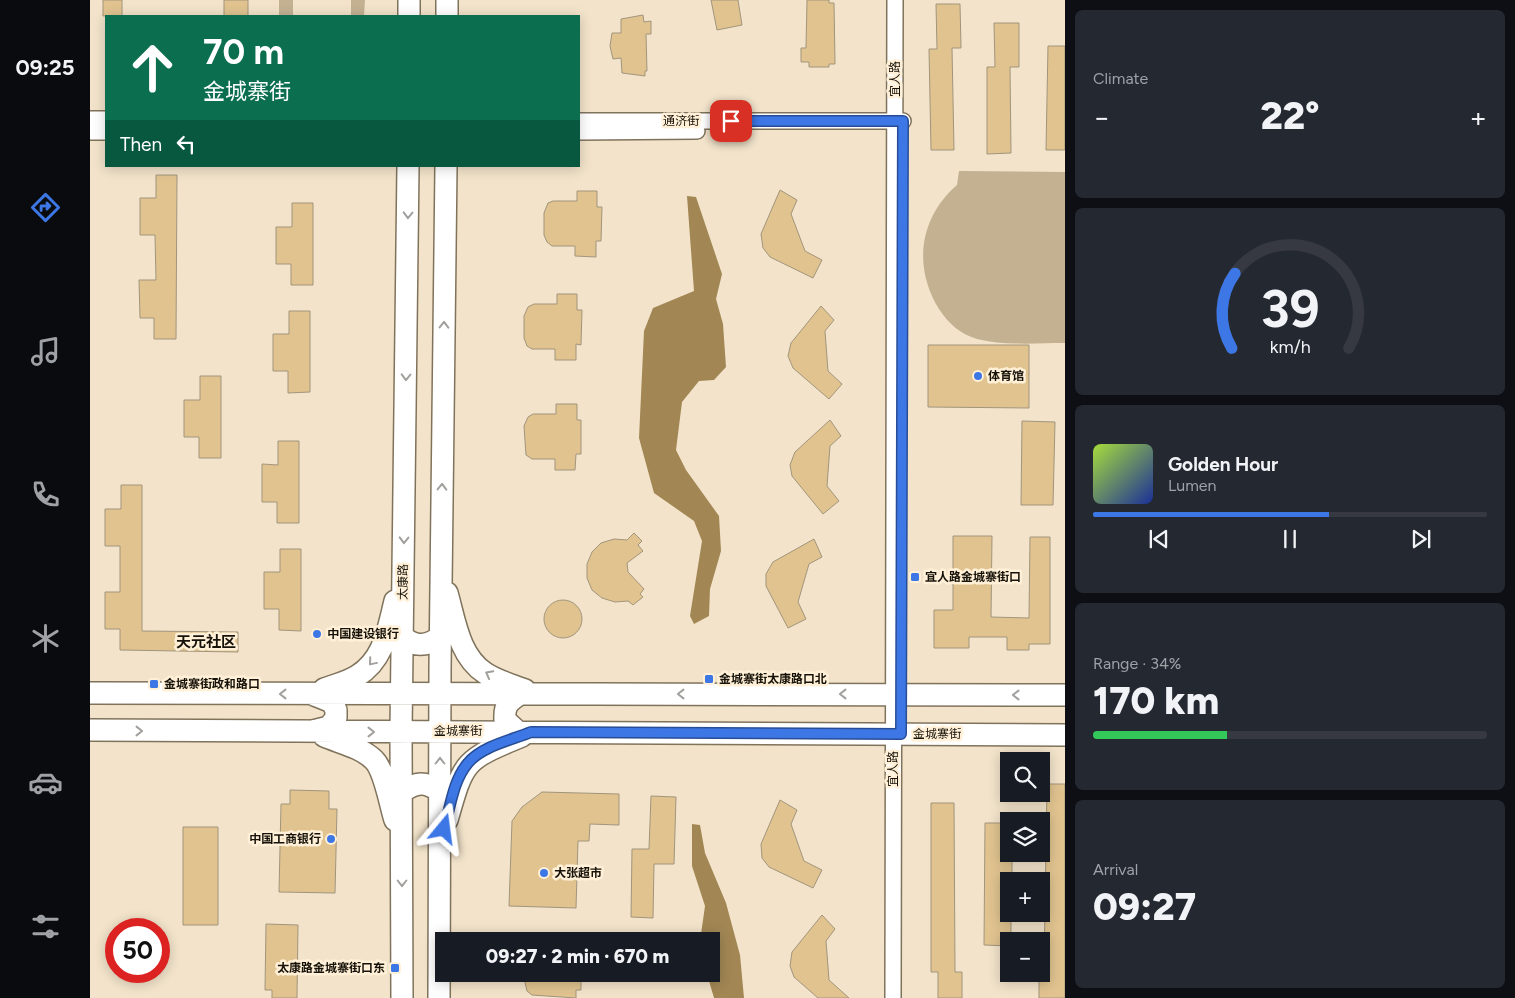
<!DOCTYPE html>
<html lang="en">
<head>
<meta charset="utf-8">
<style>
	:root { --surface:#171b24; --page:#242831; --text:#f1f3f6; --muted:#9ea1a6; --line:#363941; --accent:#3d77e6 }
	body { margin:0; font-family:Figtree,"Noto Sans SC",sans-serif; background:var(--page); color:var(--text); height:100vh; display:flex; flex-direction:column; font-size:19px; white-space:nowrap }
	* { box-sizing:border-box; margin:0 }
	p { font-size:16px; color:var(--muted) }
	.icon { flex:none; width:28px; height:28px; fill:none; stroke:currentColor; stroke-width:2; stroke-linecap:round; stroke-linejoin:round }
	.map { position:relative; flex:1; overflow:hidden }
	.drawer { display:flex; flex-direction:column; gap:10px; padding:10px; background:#0d0f14; width:450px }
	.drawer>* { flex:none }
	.hud { position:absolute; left:15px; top:15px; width:475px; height:152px; border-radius:0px; box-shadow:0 2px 12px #0003; background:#0b6e4f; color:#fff; overflow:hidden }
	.tools { position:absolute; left:910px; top:752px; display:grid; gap:10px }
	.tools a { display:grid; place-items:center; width:50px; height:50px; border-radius:0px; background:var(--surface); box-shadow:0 2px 12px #0003; font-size:25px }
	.speed { position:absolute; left:15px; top:918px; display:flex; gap:10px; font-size:25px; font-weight:700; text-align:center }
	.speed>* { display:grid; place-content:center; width:65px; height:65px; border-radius:50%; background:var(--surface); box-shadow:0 2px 12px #0003; line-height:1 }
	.speed .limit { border:8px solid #d22; background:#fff; color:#111 }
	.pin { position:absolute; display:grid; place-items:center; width:42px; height:42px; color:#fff; margin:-21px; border-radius:10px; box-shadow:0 2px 8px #0006 }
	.me { position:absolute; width:55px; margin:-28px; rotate:16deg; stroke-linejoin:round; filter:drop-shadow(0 0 4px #0008) }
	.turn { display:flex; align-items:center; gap:18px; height:105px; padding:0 15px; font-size:22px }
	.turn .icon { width:65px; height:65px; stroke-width:2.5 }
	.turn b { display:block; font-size:35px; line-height:42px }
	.then { display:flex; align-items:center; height:48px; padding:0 15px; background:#0003; gap:10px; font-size:19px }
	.big { font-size:38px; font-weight:800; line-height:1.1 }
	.drawer .card { flex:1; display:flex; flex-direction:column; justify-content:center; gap:8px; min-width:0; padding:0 18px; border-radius:8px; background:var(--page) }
	.drawer .dial { align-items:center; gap:0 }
	.dial svg { height:130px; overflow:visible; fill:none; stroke:var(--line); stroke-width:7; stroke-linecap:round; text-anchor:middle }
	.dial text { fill:var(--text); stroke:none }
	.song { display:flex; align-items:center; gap:15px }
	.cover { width:60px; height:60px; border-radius:8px; background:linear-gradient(135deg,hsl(80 70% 55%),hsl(230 70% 35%)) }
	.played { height:5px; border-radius:2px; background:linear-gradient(90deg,var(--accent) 60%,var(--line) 60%) }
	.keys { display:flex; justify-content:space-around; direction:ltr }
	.heat { display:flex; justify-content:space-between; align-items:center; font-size:28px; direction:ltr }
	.charge { height:8px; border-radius:4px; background:linear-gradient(90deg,#34c759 34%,var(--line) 0) }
	.trip { position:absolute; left:345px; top:932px; width:285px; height:50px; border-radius:0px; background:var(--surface); box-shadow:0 2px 12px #0003; font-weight:800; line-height:50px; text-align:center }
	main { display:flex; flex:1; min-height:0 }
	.menu { display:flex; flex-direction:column; width:90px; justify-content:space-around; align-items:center; background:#090b0e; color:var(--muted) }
	.menu .icon { width:35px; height:35px }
	.menu .on { color:var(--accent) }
	.menu b { font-size:22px; color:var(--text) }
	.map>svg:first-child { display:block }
	.green { fill:#c3b192 }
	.water { fill:#a28754 }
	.building { fill:#e0c38f; stroke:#a2957d }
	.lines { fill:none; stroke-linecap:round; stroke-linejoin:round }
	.minor-casing { stroke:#80735c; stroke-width:18 }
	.secondary-casing { stroke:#80735c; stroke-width:24 }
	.minor { stroke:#fff; stroke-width:15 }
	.secondary { stroke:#fff; stroke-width:21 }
	.oneway { stroke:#a2a09d }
	.route-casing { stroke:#284d96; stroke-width:12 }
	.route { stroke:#3d77e6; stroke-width:9 }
	.poi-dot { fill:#3d77e6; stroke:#fff0d7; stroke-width:2 }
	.labels { text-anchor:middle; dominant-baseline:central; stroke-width:5; stroke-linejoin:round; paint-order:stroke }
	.street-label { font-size:12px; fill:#171209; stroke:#fff0d7 }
	.poi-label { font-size:12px; font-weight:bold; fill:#171209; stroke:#fff0d7; text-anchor:start }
	.quarter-label { font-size:15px; font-weight:bold; fill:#171209; stroke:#fff0d7 }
</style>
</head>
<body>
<main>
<nav class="menu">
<b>09:25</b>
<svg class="icon on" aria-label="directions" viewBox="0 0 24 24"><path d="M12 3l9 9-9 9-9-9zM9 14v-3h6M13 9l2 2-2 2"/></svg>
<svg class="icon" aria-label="music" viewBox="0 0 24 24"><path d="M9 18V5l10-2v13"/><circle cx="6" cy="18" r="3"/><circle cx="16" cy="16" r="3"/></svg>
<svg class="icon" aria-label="phone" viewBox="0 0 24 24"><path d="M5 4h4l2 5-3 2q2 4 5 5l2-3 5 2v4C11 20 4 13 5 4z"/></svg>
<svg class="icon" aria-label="climate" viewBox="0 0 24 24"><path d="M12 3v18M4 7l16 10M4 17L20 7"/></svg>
<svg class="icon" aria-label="car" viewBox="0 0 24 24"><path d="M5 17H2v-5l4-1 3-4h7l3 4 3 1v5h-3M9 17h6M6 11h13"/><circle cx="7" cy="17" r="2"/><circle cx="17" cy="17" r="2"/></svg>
<svg class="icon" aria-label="filters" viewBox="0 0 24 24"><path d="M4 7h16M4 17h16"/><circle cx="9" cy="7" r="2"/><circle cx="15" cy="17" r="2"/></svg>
</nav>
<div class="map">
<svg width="975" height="998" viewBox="0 0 975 998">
	<rect width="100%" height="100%" fill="#f2e3ca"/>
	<path class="green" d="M189,0H203V16H189Z
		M261,0H275L274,16H261Z
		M869,171L975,172V343C947,343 914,346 887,339C870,334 858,323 849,309C823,267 829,218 867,185Z"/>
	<path class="water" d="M597,196L606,197L632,274L626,299L633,324L636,367L624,380L609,381L592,402L586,450L596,470L629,516L631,551L620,589L619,616L604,624L600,616L612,541L604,521L564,493L549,438L554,331L563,308L604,291Z
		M602,824L610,825L615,853L636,903L650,955L654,998H624L617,974H621V941H610L615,906L602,866Z"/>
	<path class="building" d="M13,0H32V16H13Z
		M134,0H158V16H134Z
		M621,0H648L652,25L627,30Z
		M717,0H739V3H744L745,64H739V67H719V62H711V48H716Z
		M846,4H870L871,48H862L864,150H841L839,49H847Z
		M553,15L554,22L561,21V34H556L557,71H555V76L532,73L531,58L523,59L520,46L522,33H531V19Z
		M904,23H929V67H920L921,153L897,154V67H905Z
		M958,46H975V150H956Z
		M66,175H87L86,339H64V318H50L49,280H66L65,235H50V198H66Z
		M690,190L707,200L701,214L715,251L732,260L723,278L680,257L673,248L671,234Z
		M487,191H507V207H512L511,241H506V257L485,256V246H462L457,242L454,235V213L458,203L463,201H487Z
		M202,203H223V285H201V264H186V227H202Z
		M467,294H487V310H492L491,345L486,344V360H465V349H442L437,346L434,338V316L438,307L444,304H467Z
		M731,306L744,320L735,331L738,371L752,384L739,399L703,368L698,356L701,343Z
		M199,311H220V392L198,393V371H183V334H199Z
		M838,345H939V408L838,407Z
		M110,376H131V458H109V437H94V400H110Z
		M466,404H487V420H491V454H486L485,470H465V459H442L436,455L434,426L438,417L443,414H466Z
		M740,420L751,436L740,446L737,486L749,501L733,514L702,476L700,465L705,452Z
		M932,421L965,422L963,505H931Z
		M188,441H209V523H187V502H172V464L188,465Z
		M31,485H52V631L148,632V652L30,650V629H15V592H30V546H15V509H31Z
		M544,533L552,541L548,545L553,551L537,563L538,572L554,589L550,594L553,597L543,605L538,601L525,602L512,598L502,590L497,578V564L502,552L511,543L524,539L537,540Z
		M863,536H902L901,617L939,618L940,537H960V644H939V650H917V637H879V648H844V610H863Z
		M724,539L732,557L719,564L708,602L716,619L698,628L676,586V574L683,562Z
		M190,549H211V631L189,630V609H174V572H190Z
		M454 619a19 19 0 1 1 38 0a19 19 0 1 1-38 0Z
		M957,784H975V998H949V974H951V968H954Z
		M200,790L239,791V809H247L245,893L189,892L191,804H200Z
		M452,792L529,794V825L500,824L499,841H488L486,908L419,906L422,821L432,807Z
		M561,796L586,797L584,864H564L563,918L541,917L542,849H559Z
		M690,800L707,810L701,824L714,861L732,870L723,888L679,867L672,858L671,844Z
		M841,803H864L865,972H872V998H848V972H841Z
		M895,823H919V854H922V881H919V914H921V941H919V946L894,945Z
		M93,827H128V925H93Z
		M732,915L745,929L736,941L739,980L759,998H728L704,977L700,966L702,952Z
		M176,924L208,925L207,998H182V990H175Z
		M433,974H481V980H491V990H486V998L442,995L437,991Z"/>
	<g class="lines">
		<g class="minor-casing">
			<path id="minor" d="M0,119H16
				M489,121H813
				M0,132H16
				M489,132L607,131
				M803,998L805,0"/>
		</g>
		<g class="secondary-casing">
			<path id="secondary" d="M319,0V16
				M357,16V0
				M357,593C365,621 369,656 395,673C407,681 422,685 435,690
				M313,637C326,648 337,646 350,637
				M234,689C245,685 258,682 267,676C294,660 298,629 305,601
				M0,693L975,695
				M222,694L242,702L246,710V718L239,727L223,731
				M0,730L975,735
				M428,732L415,720C414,705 418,702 430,694
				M234,736C250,743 271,747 284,760C295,771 300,805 305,820
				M312,792C326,782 335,781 349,791
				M357,820C374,760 374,760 432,736
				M312,998L311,732L318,166
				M349,998L350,670L356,166"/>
		</g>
		<use href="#minor" class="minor"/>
		<use href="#secondary" class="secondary"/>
	</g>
	<defs><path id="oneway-chevron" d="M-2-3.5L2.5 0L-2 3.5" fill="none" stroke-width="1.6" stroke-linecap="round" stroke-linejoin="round" transform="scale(1.25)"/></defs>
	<g class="oneway">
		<use href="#oneway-chevron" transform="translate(318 215) rotate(91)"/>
		<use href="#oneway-chevron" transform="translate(354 325) rotate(-89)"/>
		<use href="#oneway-chevron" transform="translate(316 377) rotate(91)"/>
		<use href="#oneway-chevron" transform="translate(352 487) rotate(-89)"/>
		<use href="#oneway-chevron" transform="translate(314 540) rotate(91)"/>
		<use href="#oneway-chevron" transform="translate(282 662) rotate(130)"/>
		<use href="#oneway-chevron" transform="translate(399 674) rotate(-152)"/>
		<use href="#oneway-chevron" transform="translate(193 694) rotate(-180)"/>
		<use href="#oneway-chevron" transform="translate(591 694) rotate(-180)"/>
		<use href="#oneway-chevron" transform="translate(753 694) rotate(-180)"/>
		<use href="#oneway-chevron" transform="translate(926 695) rotate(-180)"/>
		<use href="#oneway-chevron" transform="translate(49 731)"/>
		<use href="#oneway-chevron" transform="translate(281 732)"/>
		<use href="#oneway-chevron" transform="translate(350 761) rotate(-90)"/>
		<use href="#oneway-chevron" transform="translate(312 883) rotate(90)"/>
	</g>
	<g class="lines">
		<g class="route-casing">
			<path id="route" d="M354,829C360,809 363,780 378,763C392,746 422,740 441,732L811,734L813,121H641"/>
		</g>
		<use href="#route" class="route"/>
	</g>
	<g class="poi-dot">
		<circle cx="888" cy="376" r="5"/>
		<rect x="820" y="572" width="10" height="10" rx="2.5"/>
		<circle cx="227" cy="634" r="5"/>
		<rect x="614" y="674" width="10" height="10" rx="2.5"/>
		<rect x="59" y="679" width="10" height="10" rx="2.5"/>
		<circle cx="241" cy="839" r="5"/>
		<circle cx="454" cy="873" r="5"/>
		<rect x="300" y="963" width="10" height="10" rx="2.5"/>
	</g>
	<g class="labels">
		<g class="street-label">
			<text transform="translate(805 79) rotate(-90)">宜人路</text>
			<text x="591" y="121">通济街</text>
			<text transform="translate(313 582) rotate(-89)">太康路</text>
			<text x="368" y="731">金城寨街</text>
			<text x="847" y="734">金城寨街</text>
			<text transform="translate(803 769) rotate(-90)">宜人路</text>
		</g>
		<g class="poi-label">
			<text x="898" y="376">体育馆</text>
			<text x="835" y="577">宜人路金城寨街口</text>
			<text x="237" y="634">中国建设银行</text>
			<text x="629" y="679">金城寨街太康路口北</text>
			<text x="74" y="684">金城寨街政和路口</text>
			<text x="231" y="839" text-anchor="end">中国工商银行</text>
			<text x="464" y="873">大张超市</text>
			<text x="295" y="968" text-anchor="end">太康路金城寨街口东</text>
		</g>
		<g class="quarter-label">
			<text x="116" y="642">天元社区</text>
		</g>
	</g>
</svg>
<div class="tools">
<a><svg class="icon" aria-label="search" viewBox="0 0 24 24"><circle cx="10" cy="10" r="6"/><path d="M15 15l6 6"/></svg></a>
<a><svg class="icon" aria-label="layers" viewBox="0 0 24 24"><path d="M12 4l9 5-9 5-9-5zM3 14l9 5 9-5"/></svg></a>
<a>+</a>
<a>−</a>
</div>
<div class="speed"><div class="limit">50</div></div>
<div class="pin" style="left:641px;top:121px;background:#d93025"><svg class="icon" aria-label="arrive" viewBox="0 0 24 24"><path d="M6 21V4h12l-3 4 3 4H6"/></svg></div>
<svg class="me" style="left:354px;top:829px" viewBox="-20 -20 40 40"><path d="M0-17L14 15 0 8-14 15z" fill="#3d77e6" stroke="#fff" stroke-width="4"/></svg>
<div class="trip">09:27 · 2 min · 670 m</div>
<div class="hud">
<div class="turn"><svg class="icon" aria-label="ahead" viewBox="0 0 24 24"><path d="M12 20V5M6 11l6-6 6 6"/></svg><div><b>70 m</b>金城寨街</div></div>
<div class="then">Then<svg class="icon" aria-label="left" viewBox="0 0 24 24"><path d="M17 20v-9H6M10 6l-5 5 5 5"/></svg></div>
</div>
</div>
<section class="drawer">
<div class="card"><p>Climate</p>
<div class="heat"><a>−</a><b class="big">22°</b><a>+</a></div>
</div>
<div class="card dial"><svg viewBox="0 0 100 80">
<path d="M14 69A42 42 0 1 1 86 69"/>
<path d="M14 69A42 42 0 0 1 16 23" stroke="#3d77e6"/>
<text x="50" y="56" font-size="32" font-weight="700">39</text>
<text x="50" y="72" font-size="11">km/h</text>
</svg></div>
<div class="card">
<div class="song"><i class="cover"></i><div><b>Golden Hour</b><p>Lumen</p></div></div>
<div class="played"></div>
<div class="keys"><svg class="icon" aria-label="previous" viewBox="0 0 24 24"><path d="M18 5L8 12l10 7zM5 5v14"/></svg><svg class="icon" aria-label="pause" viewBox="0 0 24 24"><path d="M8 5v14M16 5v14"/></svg><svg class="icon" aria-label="next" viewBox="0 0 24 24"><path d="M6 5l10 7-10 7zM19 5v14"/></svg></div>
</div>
<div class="card"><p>Range · 34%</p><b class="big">170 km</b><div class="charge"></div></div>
<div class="card"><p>Arrival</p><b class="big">09:27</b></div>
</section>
</main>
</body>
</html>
